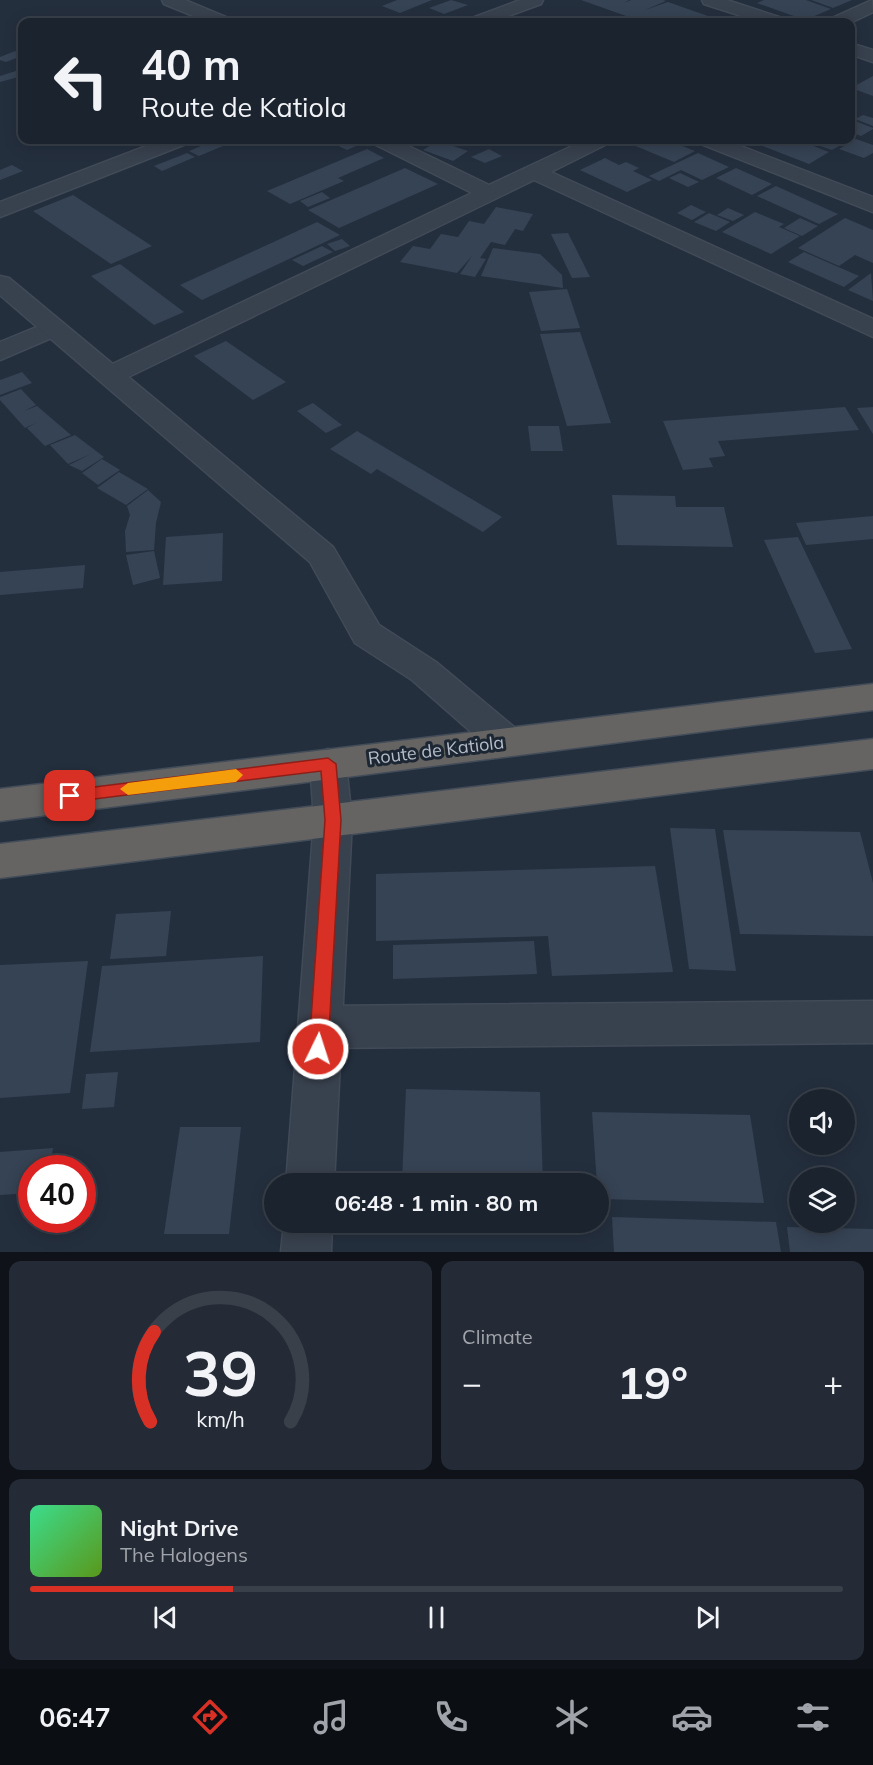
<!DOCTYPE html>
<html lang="en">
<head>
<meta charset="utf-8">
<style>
	:root { --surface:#1b232e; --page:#242b36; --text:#f1f3f6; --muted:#a0a4aa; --line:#39404a; --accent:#d93025 }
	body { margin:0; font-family:Mulish,sans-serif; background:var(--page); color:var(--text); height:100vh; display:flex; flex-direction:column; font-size:22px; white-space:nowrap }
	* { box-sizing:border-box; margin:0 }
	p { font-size:20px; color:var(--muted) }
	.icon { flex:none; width:33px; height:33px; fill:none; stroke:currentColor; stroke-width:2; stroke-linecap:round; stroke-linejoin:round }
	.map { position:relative; height:1252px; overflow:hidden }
	.drawer { display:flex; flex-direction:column; gap:9px; padding:9px; background:#0f1319; flex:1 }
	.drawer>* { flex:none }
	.guide { position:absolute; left:18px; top:18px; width:837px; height:126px; border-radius:12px; box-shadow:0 3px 15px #0003,0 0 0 2px var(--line); background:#1b232e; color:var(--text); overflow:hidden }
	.buttons { position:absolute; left:789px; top:1089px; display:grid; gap:12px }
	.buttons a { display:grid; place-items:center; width:66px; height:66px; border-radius:50%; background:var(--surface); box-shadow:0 3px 15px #0003,0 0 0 2px var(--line); font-size:30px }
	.speed { position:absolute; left:18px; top:1155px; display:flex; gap:12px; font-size:30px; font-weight:700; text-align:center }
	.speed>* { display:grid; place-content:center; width:78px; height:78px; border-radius:50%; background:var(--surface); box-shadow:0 3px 15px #0003,0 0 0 2px var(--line); line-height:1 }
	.speed .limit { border:9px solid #d22; background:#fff; color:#111 }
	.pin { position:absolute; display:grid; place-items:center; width:51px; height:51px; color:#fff; margin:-26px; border-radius:12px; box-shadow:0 3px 9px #0006 }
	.me { position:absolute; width:66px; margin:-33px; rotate:4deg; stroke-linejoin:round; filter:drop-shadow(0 0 4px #0008) }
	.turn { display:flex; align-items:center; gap:21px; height:126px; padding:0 24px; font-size:27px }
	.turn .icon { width:78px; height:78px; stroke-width:2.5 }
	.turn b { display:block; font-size:42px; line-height:51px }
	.big { font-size:45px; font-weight:700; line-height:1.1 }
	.drawer .card { flex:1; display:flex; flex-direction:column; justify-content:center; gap:9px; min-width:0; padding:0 21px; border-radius:12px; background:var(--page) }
	.drawer .dial { align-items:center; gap:0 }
	.dial svg { height:156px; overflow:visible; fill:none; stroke:var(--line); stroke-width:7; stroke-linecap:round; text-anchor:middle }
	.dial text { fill:var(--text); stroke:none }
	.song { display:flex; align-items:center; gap:18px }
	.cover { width:72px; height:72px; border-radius:9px; background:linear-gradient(135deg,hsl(150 70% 55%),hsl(90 70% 35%)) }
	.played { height:6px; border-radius:3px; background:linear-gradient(90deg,var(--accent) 25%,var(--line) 25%) }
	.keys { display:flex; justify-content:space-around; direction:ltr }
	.heat { display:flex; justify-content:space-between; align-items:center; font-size:33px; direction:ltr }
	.drawer .tiles { flex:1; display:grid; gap:9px; grid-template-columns:1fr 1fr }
	.card:last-child { grid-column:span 2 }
	.trip { position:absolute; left:264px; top:1173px; width:345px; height:60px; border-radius:30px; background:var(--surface); box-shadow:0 3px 15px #0003,0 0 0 2px var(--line); font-weight:700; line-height:60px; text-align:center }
	.dock { display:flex; height:96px; justify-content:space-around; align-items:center; background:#0b0e12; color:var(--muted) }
	.dock .icon { width:42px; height:42px }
	.dock .selected { color:var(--accent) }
	.dock b { font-size:27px; color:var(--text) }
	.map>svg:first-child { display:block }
	.building { fill:#364354 }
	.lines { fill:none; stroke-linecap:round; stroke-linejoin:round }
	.minor-casing { stroke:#414a57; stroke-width:3 }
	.tertiary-casing { stroke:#414a57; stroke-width:3 }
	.trunk-casing { stroke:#434c59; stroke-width:3 }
	.minor { fill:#38414e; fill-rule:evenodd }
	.tertiary { fill:#38414e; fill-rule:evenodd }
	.trunk { fill:#656462; fill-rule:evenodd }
	.route { fill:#d93025; stroke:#8d1f18; stroke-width:1.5 }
	.slow { fill:#f59e0b }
	.labels { text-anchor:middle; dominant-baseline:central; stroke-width:6; stroke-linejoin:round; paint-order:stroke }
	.street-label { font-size:18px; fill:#b4bcc9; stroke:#1d2633 }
</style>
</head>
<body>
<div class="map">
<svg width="873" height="1252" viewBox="0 0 873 1252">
	<rect width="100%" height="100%" fill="#242f3e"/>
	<path class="building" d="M397,0H432L400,13L382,6Z
		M451,0L468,5L444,14L429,8Z
		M581,0H629L624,3L631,0H663L666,1L645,10L668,2L708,16L693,22H662L670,19L667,18L656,22H643Z
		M764,0H806L831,9L805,20L757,3Z
		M811,0H852L833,8Z
		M15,51L22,56L6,62L0,60V57Z
		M19,70L22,72V76L0,82V76Z
		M873,76V96L851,88Z
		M863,115L873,118V126L855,119Z
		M850,119L873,128V129L861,136L850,132Z
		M856,139L873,145V153L864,158L839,149Z
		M326,140H353L361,144L347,150Z
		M630,140H667L695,151L674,162L626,142Z
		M747,140H798L829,152L809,164Z
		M817,140H839L846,142L832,150L811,143Z
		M213,141L223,146L199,156L189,151Z
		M438,141L468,151L453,161L423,150Z
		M367,149L384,158L338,178L344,181L290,204L267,191Z
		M489,149L502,156L485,163L471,157Z
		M187,153L195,157L162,171L154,166Z
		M698,153L729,167L702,180L681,170L659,181L649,176Z
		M605,158L619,165L626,162L639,168L633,171L652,180L627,192L580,170Z
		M12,165L23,171L0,180V170Z
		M405,168L438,184L339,228L308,210Z
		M736,168L772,184L752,195L716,178Z
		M680,173L699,182L688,187L669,178Z
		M776,186L838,214L819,224L757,196Z
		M322,192L330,198L308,207L300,201Z
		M73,195L152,246L111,264L33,211Z
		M691,205L706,212L692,220L677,213Z
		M496,207L533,214L523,231L515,229L505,245L491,242L480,258L486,259L475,277L460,274L472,256L457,273L400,262L413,246L430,249L441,234L458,237L469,221L484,224Z
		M728,208L744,215L733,221L717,215Z
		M755,212L784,224L779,227L800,236L771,254L722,232Z
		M709,213L730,222L716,231L694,222Z
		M800,218L818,226L802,236L784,228Z
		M845,218L873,230V263L855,255L839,266L798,248Z
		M317,222L340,235L202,300L180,285Z
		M568,233L590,277L572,278L551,234Z
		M342,239L350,246L335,251L327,244Z
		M322,246L333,252L303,266L292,260Z
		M493,248L540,254L562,275L563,288L481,276Z
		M804,252L859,276L844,287L788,262Z
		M120,264L184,312L154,325L91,276Z
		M871,273L873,301L848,290Z
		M567,289L580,328L541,331L529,292Z
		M580,332L611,423L567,426L540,334Z
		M226,341L286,382L253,400L194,356Z
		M22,372L32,383L0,395V380Z
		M21,389L36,405L24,411L37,406L71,435L45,446L27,428L36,423L25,428L0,400V397Z
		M313,403L342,425L326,433L297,411Z
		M845,407L859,430L718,441L725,456L709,458L713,467L683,470L663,421Z
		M873,407V434L857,408Z
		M528,426H559L563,451H531Z
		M357,431L502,517L483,532L377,469L371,474L330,449Z
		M75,435L104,457L82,471L69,465L91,454L68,464L50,445Z
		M102,459L120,470L98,485L82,473Z
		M119,472L148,489L126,505L97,488Z
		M148,490L161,502L156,523L154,550L126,552L125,531L130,515L127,506Z
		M612,495L675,496L676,507H724L733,547L617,545Z
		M873,516V539L806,545L796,523Z
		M223,533L222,581L163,585L166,537Z
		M798,537L852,649L815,653L764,540Z
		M154,551L160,578L133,585L126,555Z
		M85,565L83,588L0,595V572Z
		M670,828L715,829L736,971L689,969Z
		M723,830L860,832L873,883V936L740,934Z
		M655,866L673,972L552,976L548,936L376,941V874Z
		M171,911L166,956L110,959L116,914Z
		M534,941L537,974L393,979V945Z
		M263,956L260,1042L90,1052L102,966Z
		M88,961L70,1093L0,1098V965Z
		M118,1072L114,1107L82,1109L86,1074Z
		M406,1089L540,1092L543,1184L402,1181Z
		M592,1112L750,1115L764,1203L598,1199Z
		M180,1127H241L229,1234H164Z
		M53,1148L50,1168H32V1193L0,1195V1152Z
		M612,1217L776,1222L781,1252H614Z
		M787,1227L873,1229V1252H790Z"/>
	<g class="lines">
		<g class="minor-casing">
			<path id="minor" d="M162,0H185L228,18L231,22H208L164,4Z
				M520,0H543L541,4L492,22H469L472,18Z
				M702,0H727L782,18L785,22H760L704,4Z
				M872,0L873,12L850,23L829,22L832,18Z
				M850,43L873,50V62L850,54Z
				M162,140H189L186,144L0,217V202Z
				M371,140H396L489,185L585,140H610L607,144L551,172L873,319V337L534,180L120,381L111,383L102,381L98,375L102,369L472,193L374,144Z
				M698,140H725L873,197V212L701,144Z
				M54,320L63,323L67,328L63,333L0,360V342Z
				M873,1001V1043L320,1048L305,1042L298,1027L305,1012L320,1006Z"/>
		</g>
		<g class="tertiary-casing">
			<path id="tertiary" d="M0,276L9,278L333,547L379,625L436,662L520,732L525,742L520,752L507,756L494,752L412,680L355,643L310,562L0,295Z
				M328,749L341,754L346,764L352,820L334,1184H286L314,820L310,764L315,754Z
				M284,1222H332L331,1252H281Z"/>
		</g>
		<g class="trunk-casing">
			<path id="trunk" d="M873,684V710L0,821V789Z
				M873,739V769L0,878V844Z"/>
		</g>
		<use href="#minor" class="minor"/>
		<use href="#tertiary" class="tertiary"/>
		<use href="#trunk" class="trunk"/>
	</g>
	<path class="route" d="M328,758L336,764L341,820L328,1049L325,1055L318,1058L312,1055L309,1049L325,820L321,771L70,802L63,796L70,790Z"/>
	<path class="slow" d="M236,769L243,775L236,782L128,795L120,789L128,783Z"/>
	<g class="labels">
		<g class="street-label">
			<text transform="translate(436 750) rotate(-7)">Route de Katiola</text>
		</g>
	</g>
</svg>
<div class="buttons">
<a><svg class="icon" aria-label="sound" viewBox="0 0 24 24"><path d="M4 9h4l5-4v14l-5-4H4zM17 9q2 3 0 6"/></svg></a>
<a><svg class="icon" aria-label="layers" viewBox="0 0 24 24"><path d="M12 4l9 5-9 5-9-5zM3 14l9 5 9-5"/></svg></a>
</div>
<div class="speed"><div class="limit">40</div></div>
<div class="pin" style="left:70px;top:796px;background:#d93025"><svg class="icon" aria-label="arrive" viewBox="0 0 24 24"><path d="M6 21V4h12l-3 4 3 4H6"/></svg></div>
<svg class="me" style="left:318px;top:1049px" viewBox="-20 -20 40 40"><circle r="17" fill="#d93025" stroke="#fff" stroke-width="3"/><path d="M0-11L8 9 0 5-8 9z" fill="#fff"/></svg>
<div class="trip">06:48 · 1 min · 80 m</div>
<div class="guide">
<div class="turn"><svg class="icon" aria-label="left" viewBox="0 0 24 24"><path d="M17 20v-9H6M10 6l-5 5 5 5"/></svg><div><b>40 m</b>Route de Katiola</div></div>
</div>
</div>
<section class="drawer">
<div class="tiles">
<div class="card dial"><svg viewBox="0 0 100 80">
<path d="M14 69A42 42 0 1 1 86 69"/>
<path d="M14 69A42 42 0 0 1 16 23" stroke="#d93025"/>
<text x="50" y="56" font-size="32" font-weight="700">39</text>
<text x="50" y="72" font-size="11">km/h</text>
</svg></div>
<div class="card"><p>Climate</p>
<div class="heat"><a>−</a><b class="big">19°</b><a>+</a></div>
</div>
<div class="card">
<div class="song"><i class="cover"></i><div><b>Night Drive</b><p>The Halogens</p></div></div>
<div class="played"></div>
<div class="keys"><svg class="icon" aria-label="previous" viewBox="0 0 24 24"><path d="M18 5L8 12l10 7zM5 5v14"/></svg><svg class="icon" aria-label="pause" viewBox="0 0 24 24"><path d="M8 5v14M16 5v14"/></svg><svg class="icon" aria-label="next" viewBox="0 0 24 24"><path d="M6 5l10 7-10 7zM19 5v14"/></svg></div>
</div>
</div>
</section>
<nav class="dock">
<b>06:47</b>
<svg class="icon selected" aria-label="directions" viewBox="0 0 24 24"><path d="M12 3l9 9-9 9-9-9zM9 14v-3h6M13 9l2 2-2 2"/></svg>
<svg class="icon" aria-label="music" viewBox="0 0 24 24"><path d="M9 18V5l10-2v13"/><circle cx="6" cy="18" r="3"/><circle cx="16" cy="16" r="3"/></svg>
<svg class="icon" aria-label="phone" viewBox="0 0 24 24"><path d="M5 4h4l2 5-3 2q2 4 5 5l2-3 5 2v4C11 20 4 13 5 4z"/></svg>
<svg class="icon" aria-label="climate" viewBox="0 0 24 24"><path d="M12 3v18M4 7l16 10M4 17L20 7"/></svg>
<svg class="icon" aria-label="car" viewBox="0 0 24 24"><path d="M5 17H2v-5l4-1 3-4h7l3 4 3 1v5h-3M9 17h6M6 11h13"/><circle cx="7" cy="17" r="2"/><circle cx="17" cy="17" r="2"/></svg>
<svg class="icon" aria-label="filters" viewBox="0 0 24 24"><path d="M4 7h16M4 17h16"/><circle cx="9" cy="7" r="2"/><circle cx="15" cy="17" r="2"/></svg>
</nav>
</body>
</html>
